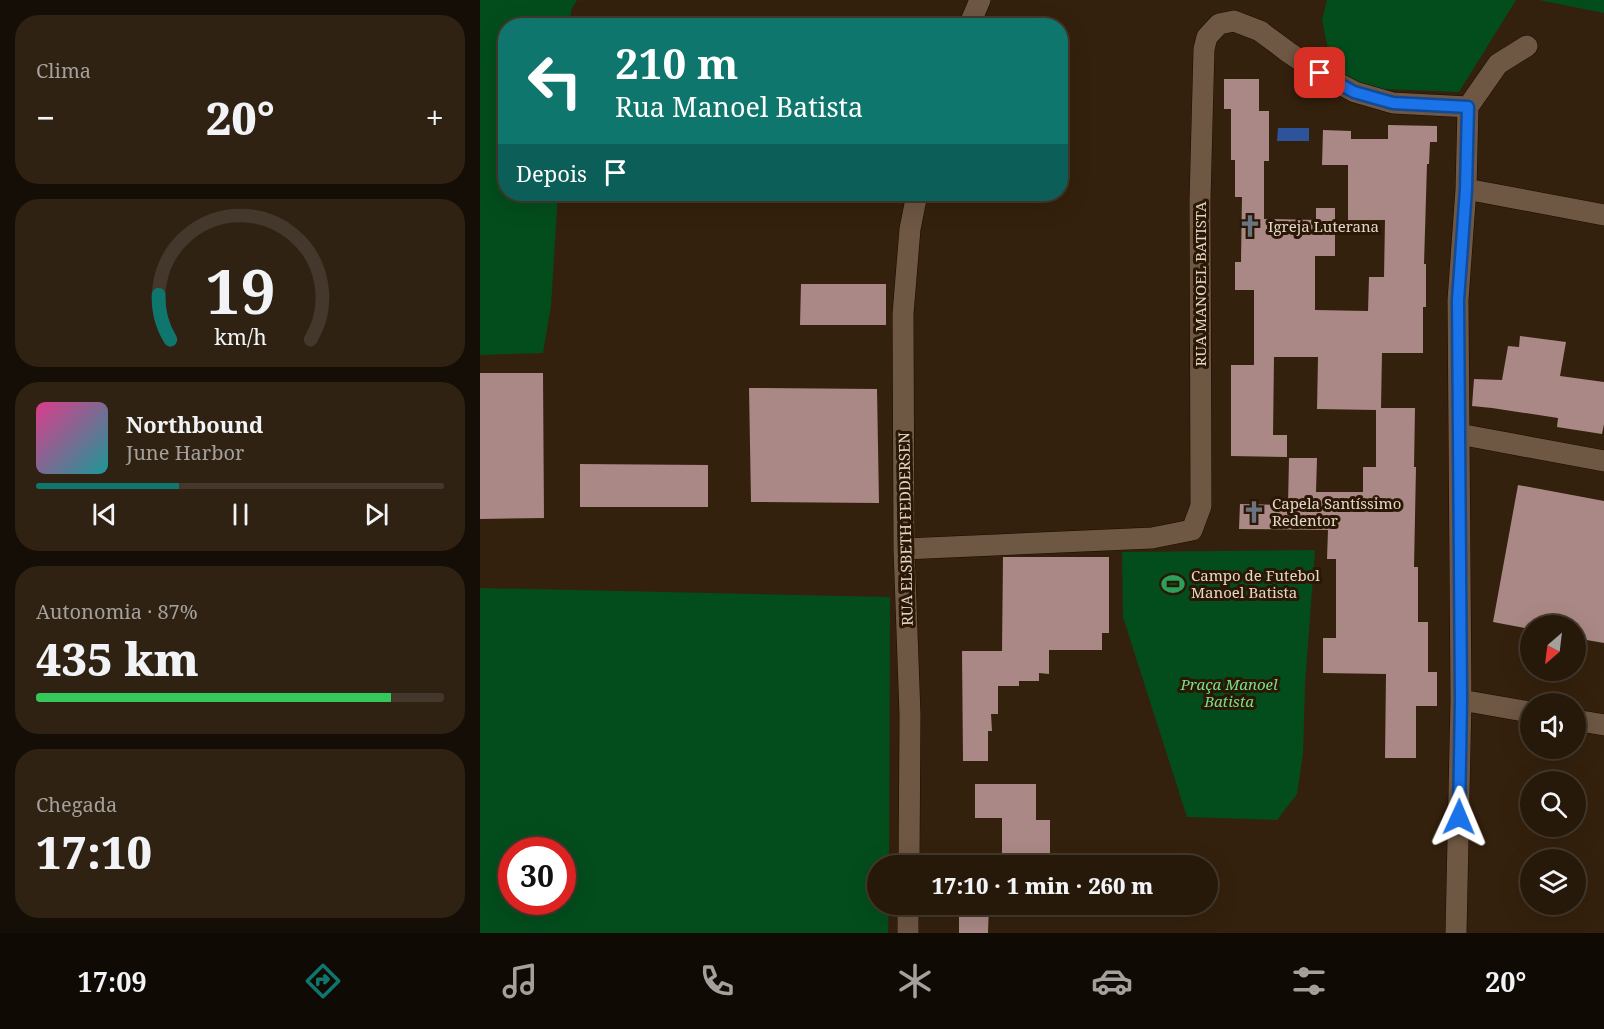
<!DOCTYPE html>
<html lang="pt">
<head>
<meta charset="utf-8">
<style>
	:root { --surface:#27190a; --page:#2f2213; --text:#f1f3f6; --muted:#a4a09c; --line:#43382b; --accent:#0f766e }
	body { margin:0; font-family:"Noto Serif",serif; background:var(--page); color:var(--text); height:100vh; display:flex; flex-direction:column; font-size:22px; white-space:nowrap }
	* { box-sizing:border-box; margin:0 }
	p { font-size:20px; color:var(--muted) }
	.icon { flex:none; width:33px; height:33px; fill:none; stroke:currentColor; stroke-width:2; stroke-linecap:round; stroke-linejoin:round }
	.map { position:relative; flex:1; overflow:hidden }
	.drawer { display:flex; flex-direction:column; gap:15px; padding:15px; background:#150e06; width:480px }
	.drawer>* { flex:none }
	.hud { position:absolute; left:18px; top:18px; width:570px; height:183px; border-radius:24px; box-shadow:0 6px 24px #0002,0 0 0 2px var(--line); background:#0f766e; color:#fff; overflow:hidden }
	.needle { width:39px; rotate:208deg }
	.tools { position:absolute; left:1040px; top:615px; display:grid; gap:12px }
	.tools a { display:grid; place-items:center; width:66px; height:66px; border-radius:50%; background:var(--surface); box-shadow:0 6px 24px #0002,0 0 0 2px var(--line); font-size:30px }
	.speed { position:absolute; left:18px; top:837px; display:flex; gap:12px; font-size:30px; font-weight:700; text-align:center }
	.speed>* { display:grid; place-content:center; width:78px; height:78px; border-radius:50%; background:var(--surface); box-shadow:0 6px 24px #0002,0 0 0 2px var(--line); line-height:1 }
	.speed .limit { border:9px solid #d22; background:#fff; color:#111 }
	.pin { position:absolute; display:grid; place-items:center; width:51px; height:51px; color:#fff; margin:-26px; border-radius:12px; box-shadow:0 3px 9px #0006 }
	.me { position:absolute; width:66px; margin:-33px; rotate:1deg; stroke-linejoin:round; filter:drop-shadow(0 0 4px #0008) }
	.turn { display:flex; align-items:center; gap:21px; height:126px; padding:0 18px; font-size:27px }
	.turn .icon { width:78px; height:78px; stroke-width:2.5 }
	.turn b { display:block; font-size:42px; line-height:51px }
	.then { display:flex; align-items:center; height:57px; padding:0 18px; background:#0003; gap:12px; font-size:22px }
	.big { font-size:45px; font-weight:800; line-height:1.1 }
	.drawer .widget { flex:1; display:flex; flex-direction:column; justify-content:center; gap:9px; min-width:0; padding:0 21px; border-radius:24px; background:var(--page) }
	.drawer .dial { align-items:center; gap:0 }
	.dial svg { height:156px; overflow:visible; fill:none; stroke:var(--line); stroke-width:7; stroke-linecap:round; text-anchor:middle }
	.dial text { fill:var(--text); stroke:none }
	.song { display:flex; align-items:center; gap:18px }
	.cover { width:72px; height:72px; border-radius:9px; background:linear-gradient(135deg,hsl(330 70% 55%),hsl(180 70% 35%)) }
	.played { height:6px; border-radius:3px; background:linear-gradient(90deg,var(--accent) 35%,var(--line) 35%) }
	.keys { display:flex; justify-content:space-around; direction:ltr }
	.heat { display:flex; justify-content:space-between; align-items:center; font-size:33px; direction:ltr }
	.charge { height:9px; border-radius:4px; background:linear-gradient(90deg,#34c759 87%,var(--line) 0) }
	.trip { position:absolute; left:387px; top:855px; width:351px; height:60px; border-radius:30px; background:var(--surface); box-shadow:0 6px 24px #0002,0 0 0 2px var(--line); font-weight:800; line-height:60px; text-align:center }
	.tab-bar { display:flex; height:96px; justify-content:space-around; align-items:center; background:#100a04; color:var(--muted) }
	.tab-bar .icon { width:42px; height:42px }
	.tab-bar .selected { color:var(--accent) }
	.tab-bar b { font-size:27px; color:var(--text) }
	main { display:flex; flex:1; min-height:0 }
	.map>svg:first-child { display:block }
	.green { fill:#034d1c; fill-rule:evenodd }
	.water { fill:#2d539a }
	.building { fill:#aa8885 }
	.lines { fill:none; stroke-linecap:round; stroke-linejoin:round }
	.minor-casing { stroke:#1b0a00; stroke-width:22 }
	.minor { stroke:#6e5743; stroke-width:21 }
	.route-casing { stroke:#114b97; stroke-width:15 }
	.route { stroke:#1a73e8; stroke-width:10 }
	.labels { text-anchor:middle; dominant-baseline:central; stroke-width:6; stroke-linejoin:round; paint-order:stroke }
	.poi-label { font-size:15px; fill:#e3d6ca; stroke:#2a1704; text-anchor:start }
	.street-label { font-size:15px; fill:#e3d6ca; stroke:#2a1704 }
	.park-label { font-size:15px; font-style:italic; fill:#77e08a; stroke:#2a1704 }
</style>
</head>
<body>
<main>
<section class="drawer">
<div class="widget"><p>Clima</p>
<div class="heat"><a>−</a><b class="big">20°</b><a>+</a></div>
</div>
<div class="widget dial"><svg viewBox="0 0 100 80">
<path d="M14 69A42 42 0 1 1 86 69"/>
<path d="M14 69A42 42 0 0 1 8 46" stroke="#0f766e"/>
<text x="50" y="56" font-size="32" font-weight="700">19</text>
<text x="50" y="72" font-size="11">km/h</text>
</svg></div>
<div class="widget">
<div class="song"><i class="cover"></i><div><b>Northbound</b><p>June Harbor</p></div></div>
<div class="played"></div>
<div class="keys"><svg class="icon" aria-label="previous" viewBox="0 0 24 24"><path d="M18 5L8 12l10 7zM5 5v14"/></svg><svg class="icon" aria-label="pause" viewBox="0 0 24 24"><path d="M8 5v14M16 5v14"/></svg><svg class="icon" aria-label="next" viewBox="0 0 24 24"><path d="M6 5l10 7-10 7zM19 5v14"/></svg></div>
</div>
<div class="widget"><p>Autonomia · 87%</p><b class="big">435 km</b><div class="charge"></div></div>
<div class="widget"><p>Chegada</p><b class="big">17:10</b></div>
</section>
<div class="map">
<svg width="1124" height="933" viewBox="0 0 1124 933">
	<rect width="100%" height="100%" fill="#34210d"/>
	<path class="green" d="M0,0H97L91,10L90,25L26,26V194H78L71,305L63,353L0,355Z
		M847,0H1036L979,92L882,88L852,69L842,20Z
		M1059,0H1124V13Z
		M835,550L825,684L823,753L817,794L797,820L707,817L643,617L642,552Z
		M0,588L410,597L409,865L398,866V904L409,905L408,933H0ZM82,850V902H32V850Z"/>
	<path class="water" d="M798,128H829V141H797Z"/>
	<path class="building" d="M744,79H779V111H789V161H784V219L836,220V208H855V256H835V310L888,311L889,277H904L905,220H868V165H842L843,130L871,131V139H908V125L957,126V142H950L949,164H947L944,264H946V307H943V353H902L901,408H935L934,467H936L934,567H938V622H948V672H957V706H936V758H905L906,674L843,673V638H856V559H847L848,530L759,529L760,504L808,505L809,458H837L836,492H883V467H896V410L837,409L838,357H794L793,435H807V457L751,456V365H774V290H755V262H761L762,197H755V160H751V109H744Z
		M321,284H406V325H320Z
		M1040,336L1086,342L1080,376L1124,382V424L1122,434L1077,427L1078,418L1012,408L992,406L994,379L1022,380L1028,346L1039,347Z
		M0,373H63L64,518L0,519Z
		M269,388L397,389L399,503L271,502Z
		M100,464L228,465V507H100Z
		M1038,485L1124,501V643L1095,638V626H1050V629L1013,622Z
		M523,557H629V633H622V650H569V674L559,673V681H539V686H518V714H511L512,731H508V761H483L482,651H522Z
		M495,784H556V820H570V866H522V818H495Z
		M479,904H509L508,933H479Z"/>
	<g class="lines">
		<g class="minor-casing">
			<path id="minor" d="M489,26L500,0
				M986,189L1124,215
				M979,434L1124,461
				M424,549L672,538L712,530L721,506L720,200L724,49L727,37L739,24L754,21L780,31L808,52L839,73L875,92L913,103L988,107
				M981,700L1050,712
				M1095,720L1124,725
				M429,866L430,715L424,549L423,314L430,229L437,194
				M428,933V904
				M976,933L981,700L978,300L986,189L988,107L1018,64L1047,46"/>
		</g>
		<use href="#minor" class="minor"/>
	</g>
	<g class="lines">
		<g class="route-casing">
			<path id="route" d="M840,73L874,92L913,103L988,107L986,189L978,300L981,700L979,817"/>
		</g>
		<use href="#route" class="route"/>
	</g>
	<defs>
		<g id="church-bare" transform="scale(1.8)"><path d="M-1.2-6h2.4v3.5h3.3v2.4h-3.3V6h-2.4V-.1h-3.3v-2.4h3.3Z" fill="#6b7280" stroke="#2a1704" stroke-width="2.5" paint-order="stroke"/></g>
		<g id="stadium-bare" transform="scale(1.8)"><path d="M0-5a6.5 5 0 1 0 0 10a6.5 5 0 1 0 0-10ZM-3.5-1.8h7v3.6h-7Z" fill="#2e9e5b" stroke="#2a1704" stroke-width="2.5" paint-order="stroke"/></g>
	</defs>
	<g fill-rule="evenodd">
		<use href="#church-bare" x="770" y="226"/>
		<use href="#church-bare" x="774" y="512"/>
		<use href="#stadium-bare" x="693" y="584"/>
	</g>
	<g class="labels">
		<g class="poi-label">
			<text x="788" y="226">Igreja Luterana</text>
			<text x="792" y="503">Capela Santíssimo<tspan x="792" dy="17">Redentor</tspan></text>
			<text x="711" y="575">Campo de Futebol<tspan x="711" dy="17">Manoel Batista</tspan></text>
		</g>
		<g class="street-label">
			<text transform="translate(720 284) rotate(-90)">RUA MANOEL BATISTA</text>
			<text transform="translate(425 529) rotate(-91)">RUA ELSBETH FEDDERSEN</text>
		</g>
		<g class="park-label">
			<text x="749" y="684">Praça Manoel<tspan x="749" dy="17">Batista</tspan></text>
		</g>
	</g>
</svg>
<div class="tools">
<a><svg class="needle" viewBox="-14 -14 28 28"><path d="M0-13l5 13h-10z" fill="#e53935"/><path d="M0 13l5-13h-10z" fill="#a4a09c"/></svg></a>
<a><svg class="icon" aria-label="sound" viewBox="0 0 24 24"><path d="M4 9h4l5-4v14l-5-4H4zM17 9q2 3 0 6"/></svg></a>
<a><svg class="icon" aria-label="search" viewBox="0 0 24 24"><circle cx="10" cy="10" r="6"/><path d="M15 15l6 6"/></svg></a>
<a><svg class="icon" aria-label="layers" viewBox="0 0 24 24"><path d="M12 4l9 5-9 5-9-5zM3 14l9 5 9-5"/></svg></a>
</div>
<div class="speed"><div class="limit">30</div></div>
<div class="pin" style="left:840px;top:73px;background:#d93025"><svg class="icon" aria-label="arrive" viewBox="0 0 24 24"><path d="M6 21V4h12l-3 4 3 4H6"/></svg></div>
<svg class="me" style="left:979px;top:817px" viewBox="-20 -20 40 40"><path d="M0-17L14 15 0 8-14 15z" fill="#1a73e8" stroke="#fff" stroke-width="4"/></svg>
<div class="trip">17:10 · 1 min · 260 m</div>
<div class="hud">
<div class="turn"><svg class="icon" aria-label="left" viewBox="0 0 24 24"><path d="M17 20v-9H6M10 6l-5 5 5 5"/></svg><div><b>210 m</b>Rua Manoel Batista</div></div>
<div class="then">Depois<svg class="icon" aria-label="arrive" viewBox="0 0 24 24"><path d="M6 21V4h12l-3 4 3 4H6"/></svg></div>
</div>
</div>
</main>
<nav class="tab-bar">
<b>17:09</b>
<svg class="icon selected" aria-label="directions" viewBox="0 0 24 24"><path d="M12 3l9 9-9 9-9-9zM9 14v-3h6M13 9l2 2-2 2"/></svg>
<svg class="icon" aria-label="music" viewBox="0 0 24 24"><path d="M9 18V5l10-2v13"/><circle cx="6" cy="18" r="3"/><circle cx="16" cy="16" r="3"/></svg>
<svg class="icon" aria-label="phone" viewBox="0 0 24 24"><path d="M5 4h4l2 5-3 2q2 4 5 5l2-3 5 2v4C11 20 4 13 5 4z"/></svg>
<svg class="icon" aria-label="climate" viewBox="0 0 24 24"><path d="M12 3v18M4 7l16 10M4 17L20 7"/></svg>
<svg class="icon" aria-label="car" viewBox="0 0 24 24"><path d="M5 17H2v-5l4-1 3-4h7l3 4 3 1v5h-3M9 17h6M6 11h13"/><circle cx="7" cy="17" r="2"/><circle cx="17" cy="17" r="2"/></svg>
<svg class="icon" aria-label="filters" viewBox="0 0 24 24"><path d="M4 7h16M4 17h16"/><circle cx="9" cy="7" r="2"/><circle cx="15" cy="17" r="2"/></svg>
<b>20°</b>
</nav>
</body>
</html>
